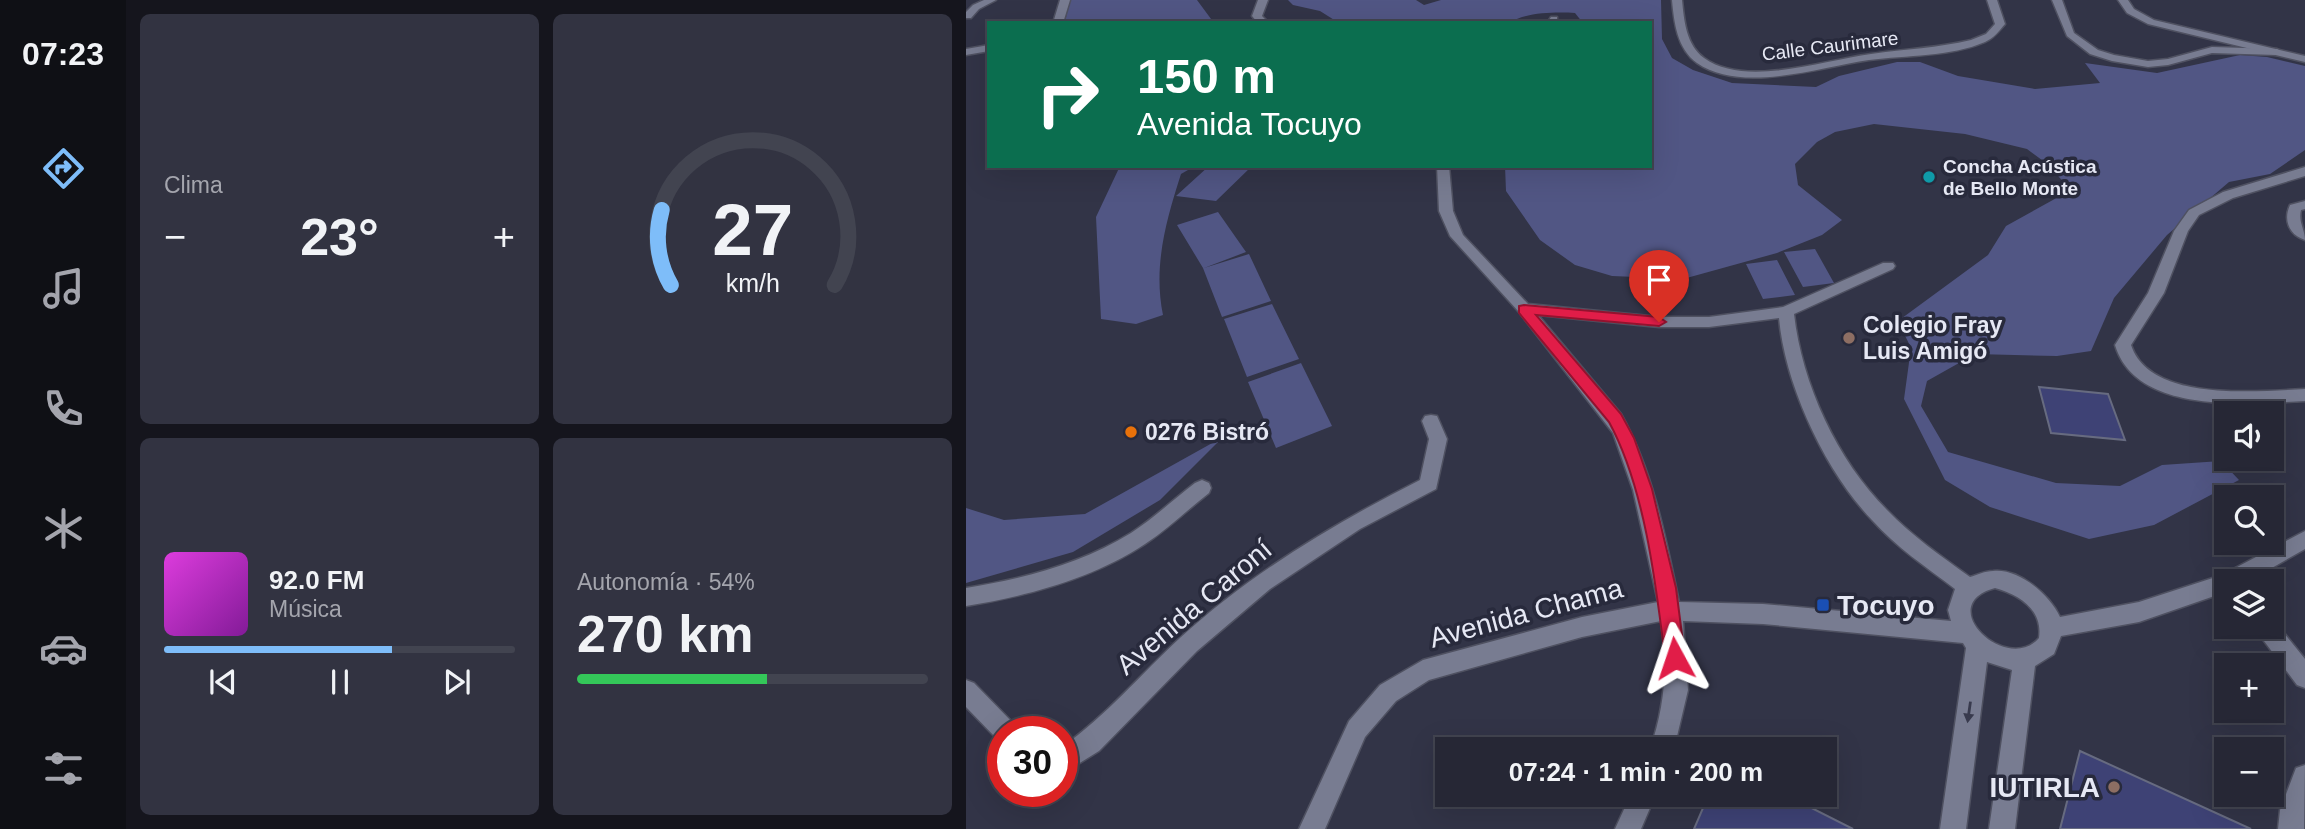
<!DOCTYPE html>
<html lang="es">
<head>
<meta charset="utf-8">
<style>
	:root { --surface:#262735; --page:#323341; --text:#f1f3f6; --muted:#a4a5ad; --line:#424450; --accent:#7ebdf9 }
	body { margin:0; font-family:Helvetica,sans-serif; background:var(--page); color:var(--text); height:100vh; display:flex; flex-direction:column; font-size:26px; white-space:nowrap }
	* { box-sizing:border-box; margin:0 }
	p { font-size:23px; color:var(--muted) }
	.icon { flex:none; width:38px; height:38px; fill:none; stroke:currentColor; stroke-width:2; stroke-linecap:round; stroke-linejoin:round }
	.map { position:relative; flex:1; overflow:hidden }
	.sheet { display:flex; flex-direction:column; gap:14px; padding:14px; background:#15151d; width:840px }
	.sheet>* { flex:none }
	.banner { position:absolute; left:21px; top:21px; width:665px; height:147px; border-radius:0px; box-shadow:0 7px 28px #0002,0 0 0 2px var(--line); background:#0b6e4f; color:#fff; overflow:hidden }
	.buttons { position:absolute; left:1248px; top:401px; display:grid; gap:14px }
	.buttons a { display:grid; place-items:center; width:70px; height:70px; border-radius:0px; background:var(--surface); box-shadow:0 7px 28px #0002,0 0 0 2px var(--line); font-size:35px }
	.speed { position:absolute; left:21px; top:716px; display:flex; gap:14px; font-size:35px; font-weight:700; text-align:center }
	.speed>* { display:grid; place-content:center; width:91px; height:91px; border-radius:50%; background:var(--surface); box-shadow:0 7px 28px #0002,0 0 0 2px var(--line); line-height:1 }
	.speed .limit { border:10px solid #d22; background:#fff; color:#111 }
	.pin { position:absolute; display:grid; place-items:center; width:60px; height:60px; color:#fff; margin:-72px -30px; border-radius:50% 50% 50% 0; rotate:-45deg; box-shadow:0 0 7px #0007 }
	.pin .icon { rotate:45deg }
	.me { position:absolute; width:77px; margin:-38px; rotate:355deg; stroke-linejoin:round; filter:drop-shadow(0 0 5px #0008) }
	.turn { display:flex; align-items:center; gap:24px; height:147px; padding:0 35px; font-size:32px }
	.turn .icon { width:91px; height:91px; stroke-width:2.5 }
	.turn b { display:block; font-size:49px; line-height:60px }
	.big { font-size:52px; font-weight:600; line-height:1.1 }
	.sheet .widget { flex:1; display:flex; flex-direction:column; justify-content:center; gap:10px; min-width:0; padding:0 24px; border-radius:10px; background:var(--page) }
	.sheet .dial { align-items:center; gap:0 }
	.dial svg { height:182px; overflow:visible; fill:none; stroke:var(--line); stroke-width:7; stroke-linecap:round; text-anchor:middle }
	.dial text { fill:var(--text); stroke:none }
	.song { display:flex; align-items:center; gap:21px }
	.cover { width:84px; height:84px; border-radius:10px; background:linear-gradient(135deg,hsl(300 70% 55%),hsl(290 70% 35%)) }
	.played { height:7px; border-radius:4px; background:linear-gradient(90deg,var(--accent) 65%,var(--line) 65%) }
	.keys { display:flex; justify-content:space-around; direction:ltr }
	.heat { display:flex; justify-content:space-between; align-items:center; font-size:38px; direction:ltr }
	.charge { height:10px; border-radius:5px; background:linear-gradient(90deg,#34c759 54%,var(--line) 0) }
	.sheet .tiles { flex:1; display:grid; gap:14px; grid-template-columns:repeat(2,1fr) }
	.trip { position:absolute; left:469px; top:737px; width:402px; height:70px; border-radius:0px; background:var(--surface); box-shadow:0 7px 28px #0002,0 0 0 2px var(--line); font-weight:600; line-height:70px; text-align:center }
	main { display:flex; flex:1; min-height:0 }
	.tab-bar { display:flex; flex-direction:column; width:126px; justify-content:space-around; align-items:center; background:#0f1015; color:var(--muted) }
	.tab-bar .icon { width:49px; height:49px }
	.tab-bar .on { color:var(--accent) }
	.tab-bar b { font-size:32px; color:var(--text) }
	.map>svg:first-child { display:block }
	.green { fill:#515684 }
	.building { fill:#3e4275; stroke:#676b80; stroke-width:2 }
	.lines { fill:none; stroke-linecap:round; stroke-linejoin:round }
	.minor-casing { stroke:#4f5161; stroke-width:3 }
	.tertiary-casing { stroke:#4f5161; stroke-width:3 }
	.minor { fill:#787c91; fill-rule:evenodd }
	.tertiary { fill:#787c91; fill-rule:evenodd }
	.oneway { fill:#383a4d }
	.route { fill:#e11d48; stroke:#92132f; stroke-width:2 }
	.culture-dot { fill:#0f9aa8; stroke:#282a3c; stroke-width:2.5 }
	.education-dot { fill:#8d6e63; stroke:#282a3c; stroke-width:2.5 }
	.food-dot { fill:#e8710a; stroke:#282a3c; stroke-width:2.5 }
	.transit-dot { fill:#1a4fb4; stroke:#282a3c; stroke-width:2.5 }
	.labels { text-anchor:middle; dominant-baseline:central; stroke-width:7; stroke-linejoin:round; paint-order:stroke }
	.far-street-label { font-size:19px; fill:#e6e8f4; stroke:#282a3c }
	.far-poi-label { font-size:19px; font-weight:bold; fill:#e6e8f4; stroke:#282a3c; text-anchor:start }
	.poi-label { font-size:23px; font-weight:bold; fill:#e6e8f4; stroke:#282a3c; text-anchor:start }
	.near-poi-label { font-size:28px; font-weight:bold; fill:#e6e8f4; stroke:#282a3c; text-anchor:start }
	.near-street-label { font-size:28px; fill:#e6e8f4; stroke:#282a3c }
</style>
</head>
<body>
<main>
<nav class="tab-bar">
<b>07:23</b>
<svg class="icon on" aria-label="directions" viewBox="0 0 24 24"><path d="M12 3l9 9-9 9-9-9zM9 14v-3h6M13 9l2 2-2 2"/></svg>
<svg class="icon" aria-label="music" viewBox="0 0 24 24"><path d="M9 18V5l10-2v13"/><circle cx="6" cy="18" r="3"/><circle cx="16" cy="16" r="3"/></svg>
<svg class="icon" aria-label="phone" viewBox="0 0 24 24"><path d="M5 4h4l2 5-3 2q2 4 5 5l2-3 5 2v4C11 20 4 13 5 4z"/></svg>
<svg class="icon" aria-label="climate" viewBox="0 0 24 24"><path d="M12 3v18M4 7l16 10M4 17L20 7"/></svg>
<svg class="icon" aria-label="car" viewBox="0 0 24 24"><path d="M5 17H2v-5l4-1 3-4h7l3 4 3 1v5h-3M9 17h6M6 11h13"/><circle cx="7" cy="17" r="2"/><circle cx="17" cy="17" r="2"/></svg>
<svg class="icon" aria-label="filters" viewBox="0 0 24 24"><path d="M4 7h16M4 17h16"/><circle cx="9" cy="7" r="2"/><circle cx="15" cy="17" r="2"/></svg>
</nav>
<section class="sheet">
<div class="tiles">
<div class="widget"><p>Clima</p>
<div class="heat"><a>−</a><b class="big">23°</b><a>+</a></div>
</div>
<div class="widget dial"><svg viewBox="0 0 100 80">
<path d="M14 69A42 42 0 1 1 86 69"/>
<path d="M14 69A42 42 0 0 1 10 36" stroke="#7ebdf9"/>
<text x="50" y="56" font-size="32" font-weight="700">27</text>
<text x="50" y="72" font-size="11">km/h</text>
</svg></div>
<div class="widget">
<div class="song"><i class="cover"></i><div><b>92.0 FM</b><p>Música</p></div></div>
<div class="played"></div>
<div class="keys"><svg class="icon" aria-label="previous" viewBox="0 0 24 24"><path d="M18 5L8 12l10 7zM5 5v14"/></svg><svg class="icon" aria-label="pause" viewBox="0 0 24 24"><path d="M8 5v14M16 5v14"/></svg><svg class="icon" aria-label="next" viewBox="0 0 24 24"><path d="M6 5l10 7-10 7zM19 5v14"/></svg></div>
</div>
<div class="widget"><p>Autonomía · 54%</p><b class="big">270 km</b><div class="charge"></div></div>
</div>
</section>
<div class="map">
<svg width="1339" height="829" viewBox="0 0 1339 829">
	<rect width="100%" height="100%" fill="#323447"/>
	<path class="green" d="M103,0H231L248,23H99Z
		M322,0H450L458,5L475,0H695L696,39L706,58L727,70L766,83L850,87L873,76L931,62H954L992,76L1069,89L1134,83L1119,63L1191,73L1274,55L1301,57L1339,66V150L1304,174L1263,182L1201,235L1148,298L1125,351L1091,356L1009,354L961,381L955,406L982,452L1090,483L1154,486L1196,465L1255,461L1273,480L1188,525L1123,539L1024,507L979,480L938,399L945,348L932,321L1022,255L1040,226L1105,190L1080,163L1061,149L999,134L908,124L869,132L851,142L829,164L832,185L876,220L856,235L811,253L717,279L646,276L609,265L574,240L540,191L539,166H684V23H617L609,13C590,12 560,12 543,23H373L354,11L327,5Z
		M154,166H229L215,174C200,221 187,266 197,315L170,324L135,319L130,217Z
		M243,166H286L250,201L210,196Z
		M252,212L280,252L238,268L283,254L305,301L256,317L237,268L211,225Z
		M849,249L868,283L837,287L818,252Z
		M811,260L829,295L797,299L780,264Z
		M306,304L333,359L281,377L258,319Z
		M335,363L366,426L310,448L282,382Z
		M257,437L194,500L107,552L0,583V508L38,520L119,514Z"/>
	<path class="building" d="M1073,387L1142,394L1159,440L1085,433Z
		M1114,751L1285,829H1094Z
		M743,794H818L887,829H728Z"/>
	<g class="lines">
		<g class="minor-casing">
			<path id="minor" d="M18,0H30L13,9L5,18H0V12L7,5Z
				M94,0H104L97,23H87Z
				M292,0H302L296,16L303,23H292L286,16Z
				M706,0H716C718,20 720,45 738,58C779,88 859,60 905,54C939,49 972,48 1005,40L1020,34L1029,24L1021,0H1031L1039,24C1033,31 1028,38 1019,42C984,57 941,55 903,60C855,67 775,94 731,63C711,49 708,22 706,0Z
				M1086,0H1096L1108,33L1132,50L1148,55L1182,61L1202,59L1246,47L1311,49L1316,52L1311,55L1246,53L1202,65L1182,67L1146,61L1124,54L1101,36Z
				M585,17H591V23H581Z
				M23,45V51L0,55V49Z
				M471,166H483L487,211L497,235L562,304L693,317H743L817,307L917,263H927L929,266L927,269L828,314C836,384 871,460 921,510C946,536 975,556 1004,577C1011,575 1019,571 1027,571C1053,568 1084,595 1094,617L1173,602L1256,575L1339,531V549L1283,581H1260V592L1173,622L1095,636L1088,654L1069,666L1049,829H1023L1046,670L1021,662L1000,829H974L1000,648L997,643L797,624L717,621L722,690L708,749H684C699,706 702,667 695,621L616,637L463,680L430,701L399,737L359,829H333L383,721L414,685L457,660L616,617L692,602L667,490L647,433L553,312L484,236L473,211ZM572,315L693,327H743L813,318C819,385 859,471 906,520C930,547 960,567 989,589L982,610L985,621L797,604L713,602C700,539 687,471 655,414ZM1029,588C1054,595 1077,610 1073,638C1041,675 966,605 1029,588Z
				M1339,167V176L1267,198L1233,215L1222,231L1198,293L1165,345C1184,403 1292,391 1339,389V401C1282,404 1170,415 1149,345L1182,293L1208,231L1223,210L1257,192Z
				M465,415L471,416L481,439L470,489L394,529L304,589L231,651L133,751L96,774V747C140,716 175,674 214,638C285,573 369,523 454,480L463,439L456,421L459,416Z
				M236,480L243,483L245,488L243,493C221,510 202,529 179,544C126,579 61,596 0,606V588C57,579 115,564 165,533C188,518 208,499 229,483Z
				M1306,618L1339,659V688L1331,685L1292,633L1289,626H1306Z
				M0,680L8,683L48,724L52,732H37V743L32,740L0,707Z
				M1339,765L1338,829H1312L1314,810L1330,768Z
				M665,794H690L675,829H649Z"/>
		</g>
		<g class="tertiary-casing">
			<path id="tertiary" d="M1152,0H1162L1168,9L1188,20L1339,56V62L1182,24L1161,13Z
				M1339,201V209L1335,210C1332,222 1339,229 1339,240C1323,235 1317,220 1324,205Z"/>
		</g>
		<use href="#minor" class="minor"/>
		<use href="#tertiary" class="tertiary"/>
	</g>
	<defs><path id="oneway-solid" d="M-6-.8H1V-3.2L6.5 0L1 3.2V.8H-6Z" transform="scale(1.75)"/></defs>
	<use class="oneway" href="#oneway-solid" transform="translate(1003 712) rotate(98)"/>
	<path class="route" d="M558,305L693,317L700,322L693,326L570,315L655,414L668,438L686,489L710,588L719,658L716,665L709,668L702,665L699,658C690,585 679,488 643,422L553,313V306Z"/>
	<circle class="culture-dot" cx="963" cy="177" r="7"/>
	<g class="education-dot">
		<circle cx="883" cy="338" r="7"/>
		<circle cx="1148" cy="787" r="7"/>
	</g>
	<circle class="food-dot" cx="165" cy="432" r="7"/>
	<rect class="transit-dot" x="850" y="598" width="14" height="14" rx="3.5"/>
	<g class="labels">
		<g class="far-street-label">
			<text transform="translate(864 46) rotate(-7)">Calle Caurimare</text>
		</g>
		<g class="far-poi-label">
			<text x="977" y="166">Concha Acústica<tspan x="977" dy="22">de Bello Monte</tspan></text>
		</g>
		<g class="poi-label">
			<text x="897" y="325">Colegio Fray<tspan x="897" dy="26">Luis Amigó</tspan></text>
			<text x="179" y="432">0276 Bistró</text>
		</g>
		<g class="near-poi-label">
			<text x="871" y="605">Tocuyo</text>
			<text x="1134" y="787" text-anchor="end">IUTIRLA</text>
		</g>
		<g class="near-street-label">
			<text transform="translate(228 607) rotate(-40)">Avenida Caroní</text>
			<text transform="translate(560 613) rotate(-15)">Avenida Chama</text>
		</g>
	</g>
</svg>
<div class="buttons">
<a><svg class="icon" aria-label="sound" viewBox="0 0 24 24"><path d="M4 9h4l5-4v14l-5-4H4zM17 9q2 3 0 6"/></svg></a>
<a><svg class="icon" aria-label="search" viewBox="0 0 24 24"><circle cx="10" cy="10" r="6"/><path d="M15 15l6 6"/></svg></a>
<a><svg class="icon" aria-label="layers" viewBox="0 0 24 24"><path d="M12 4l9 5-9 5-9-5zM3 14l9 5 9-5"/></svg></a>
<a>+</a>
<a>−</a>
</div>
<div class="speed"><div class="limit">30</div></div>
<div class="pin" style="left:693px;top:322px;background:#d93025"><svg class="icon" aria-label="arrive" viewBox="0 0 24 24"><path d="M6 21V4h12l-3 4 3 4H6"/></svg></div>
<svg class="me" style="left:709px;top:658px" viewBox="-20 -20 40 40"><path d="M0-17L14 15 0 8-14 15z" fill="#e11d48" stroke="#fff" stroke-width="4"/></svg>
<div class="trip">07:24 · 1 min · 200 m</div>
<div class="banner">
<div class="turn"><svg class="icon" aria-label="right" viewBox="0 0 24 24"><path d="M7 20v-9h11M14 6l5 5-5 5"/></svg><div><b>150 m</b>Avenida Tocuyo</div></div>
</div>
</div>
</main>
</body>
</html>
